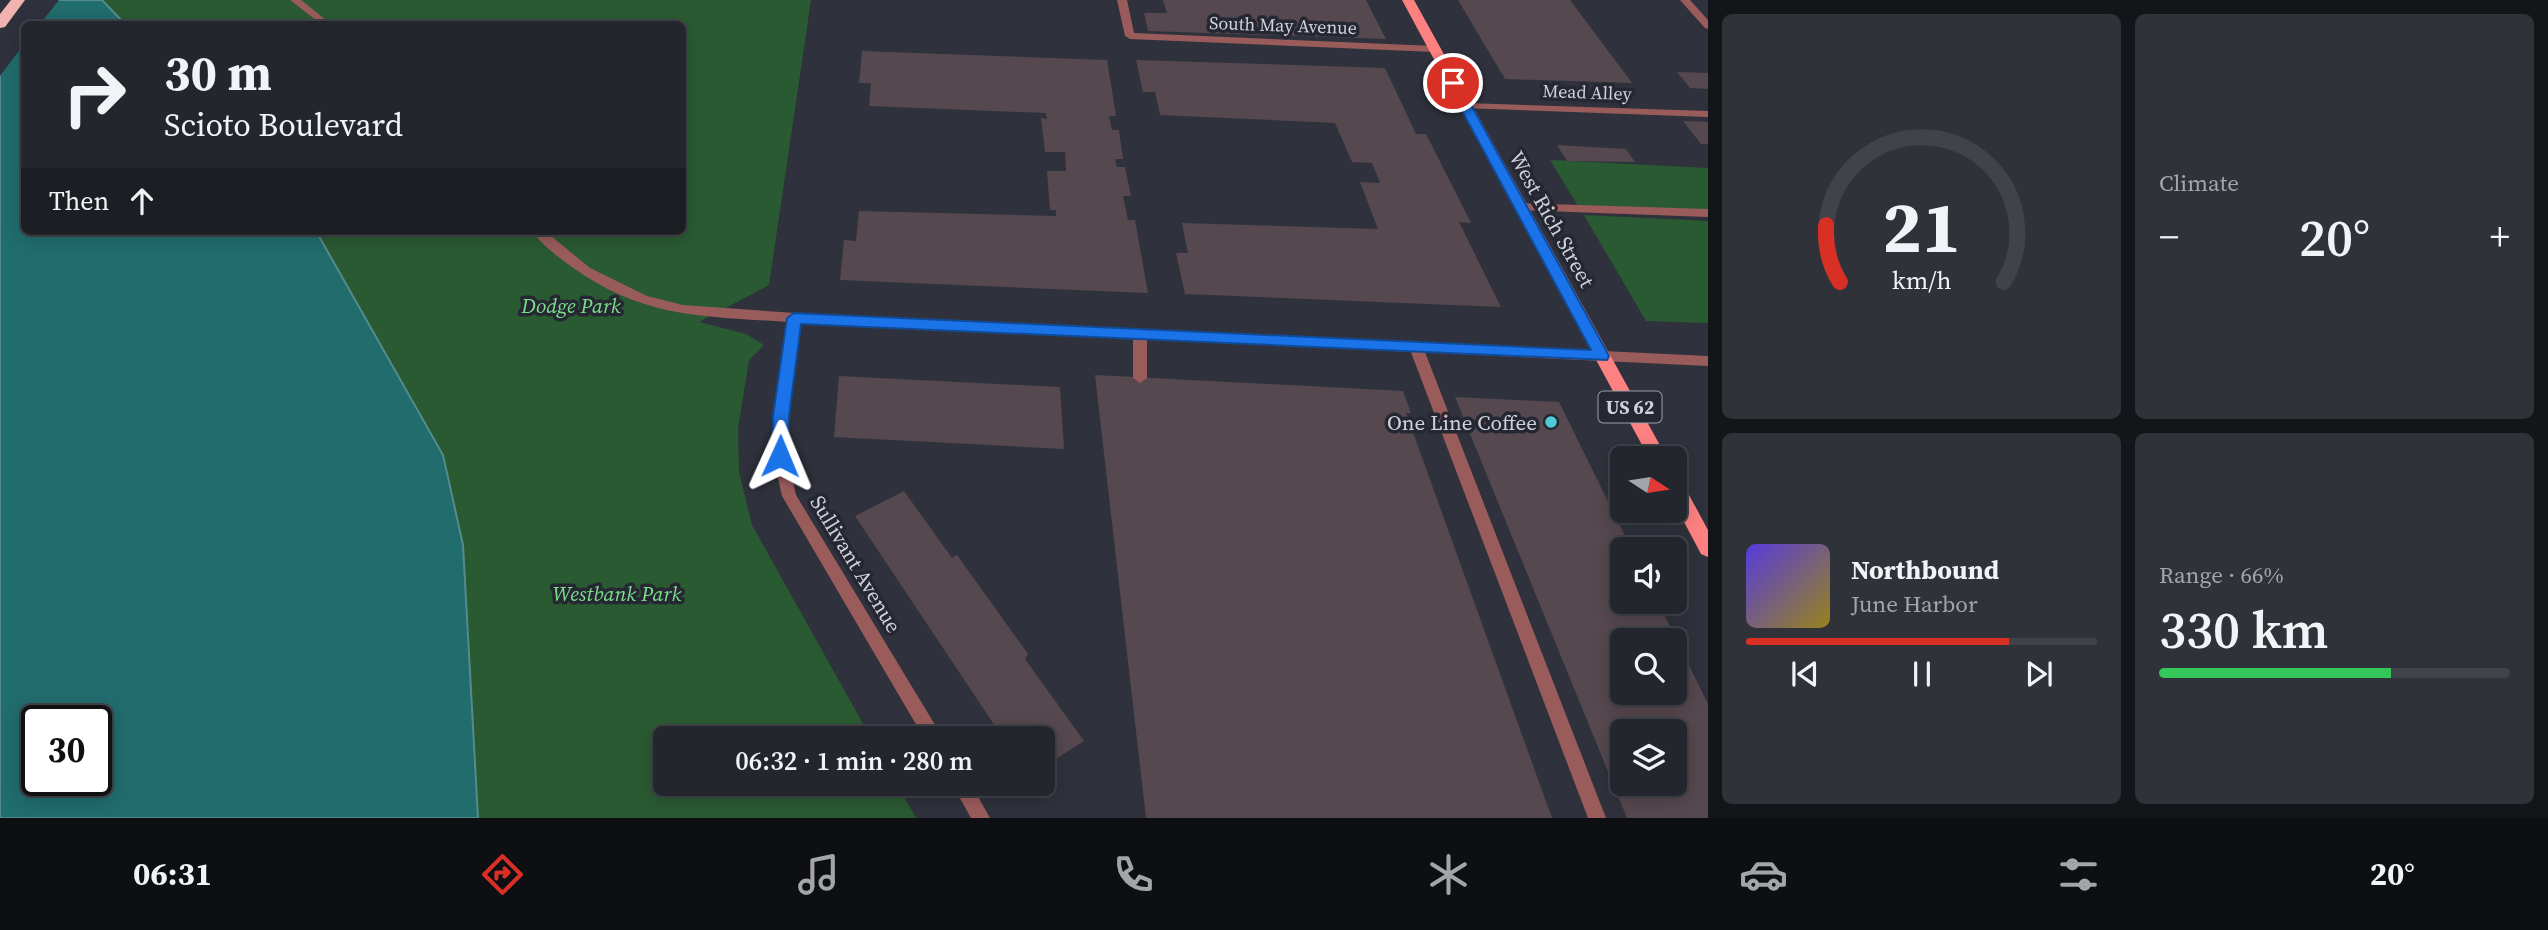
<!DOCTYPE html>
<html lang="en">
<head>
<meta charset="utf-8">
<style>
	:root { --surface:#23262d; --page:#2f3239; --text:#f1f3f6; --muted:#a3a5aa; --line:#404349; --accent:#d93025 }
	body { margin:0; font-family:"Source Serif 4",serif; background:var(--page); color:var(--text); height:100vh; display:flex; flex-direction:column; font-size:26px; white-space:nowrap }
	* { box-sizing:border-box; margin:0 }
	p { font-size:23px; color:var(--muted) }
	.icon { flex:none; width:38px; height:38px; fill:none; stroke:currentColor; stroke-width:2; stroke-linecap:round; stroke-linejoin:round }
	.map { position:relative; flex:1; overflow:hidden }
	.panel { display:flex; flex-direction:column; gap:14px; padding:14px; background:#131519; width:840px }
	.panel>* { flex:none }
	.guide { position:absolute; left:21px; top:21px; width:665px; height:214px; border-radius:10px; box-shadow:0 4px 18px #0003,0 0 0 2px var(--line); background:#23262d; color:var(--text); overflow:hidden }
	.needle { width:46px; rotate:102deg }
	.tools { position:absolute; left:1610px; top:446px; display:grid; gap:14px }
	.tools a { display:grid; place-items:center; width:77px; height:77px; border-radius:10px; background:var(--surface); box-shadow:0 4px 18px #0003,0 0 0 2px var(--line); font-size:35px }
	.speed { position:absolute; left:21px; top:705px; display:flex; gap:14px; font-size:35px; font-weight:700; text-align:center }
	.speed>* { display:grid; place-content:center; width:91px; height:91px; border-radius:50%; background:var(--surface); box-shadow:0 4px 18px #0003,0 0 0 2px var(--line); line-height:1 }
	.speed .limit { border:4px solid #111; border-radius:10px; background:#fff; color:#111 }
	.pin { position:absolute; display:grid; place-items:center; width:60px; height:60px; color:#fff; margin:-30px; border:4px solid #fff; border-radius:50%; box-shadow:0 2px 7px #0007 }
	.me { position:absolute; width:77px; margin:-38px; rotate:1deg; stroke-linejoin:round; filter:drop-shadow(0 0 5px #0008) }
	.turn { display:flex; align-items:center; gap:24px; height:147px; padding:0 28px; font-size:32px }
	.turn .icon { width:91px; height:91px; stroke-width:2.5 }
	.turn b { display:block; font-size:49px; line-height:60px }
	.then { display:flex; align-items:center; height:66px; padding:0 28px; background:#0003; gap:14px; font-size:26px }
	.big { font-size:52px; font-weight:600; line-height:1.1 }
	.panel .tile { flex:1; display:flex; flex-direction:column; justify-content:center; gap:10px; min-width:0; padding:0 24px; border-radius:10px; background:var(--page) }
	.panel .dial { align-items:center; gap:0 }
	.dial svg { height:182px; overflow:visible; fill:none; stroke:var(--line); stroke-width:7; stroke-linecap:round; text-anchor:middle }
	.dial text { fill:var(--text); stroke:none }
	.song { display:flex; align-items:center; gap:21px }
	.cover { width:84px; height:84px; border-radius:10px; background:linear-gradient(135deg,hsl(250 70% 55%),hsl(50 70% 35%)) }
	.played { height:7px; border-radius:4px; background:linear-gradient(90deg,var(--accent) 75%,var(--line) 75%) }
	.keys { display:flex; justify-content:space-around; direction:ltr }
	.heat { display:flex; justify-content:space-between; align-items:center; font-size:38px; direction:ltr }
	.charge { height:10px; border-radius:5px; background:linear-gradient(90deg,#34c759 66%,var(--line) 0) }
	.panel .tiles { flex:1; display:grid; gap:14px; grid-template-columns:repeat(2,1fr) }
	.trip { position:absolute; left:653px; top:726px; width:402px; height:70px; border-radius:10px; background:var(--surface); box-shadow:0 4px 18px #0003,0 0 0 2px var(--line); font-weight:600; line-height:70px; text-align:center }
	.tab-bar { display:flex; height:112px; justify-content:space-around; align-items:center; background:#0e0f12; color:var(--muted) }
	.tab-bar .icon { width:49px; height:49px }
	.tab-bar .selected { color:var(--accent) }
	.tab-bar b { font-size:32px; color:var(--text) }
	main { display:flex; flex:1; min-height:0 }
	.map>svg:first-child { display:block }
	.green { fill:#2a5a32 }
	.water { fill:#216c6d; stroke:#568b8d; stroke-width:2; fill-rule:evenodd }
	.pier { fill:#2f323c }
	.building { fill:#55484f; fill-rule:evenodd }
	.lines { fill:none; stroke-linecap:round; stroke-linejoin:round }
	.lane { fill:#9a5c5b; fill-rule:evenodd }
	.street { fill:#9a5c5b; fill-rule:evenodd }
	.primary { fill:#fe8181; fill-rule:evenodd }
	.highway { fill:#f0b3b0; fill-rule:evenodd }
	.route { fill:#1a73e8; stroke:#114b97; stroke-width:2 }
	.poi-dot { fill:#52cbd8; stroke:#252832; stroke-width:2.5 }
	.labels { text-anchor:middle; dominant-baseline:central; stroke-width:7; stroke-linejoin:round; paint-order:stroke }
	.far-street-label { font-size:18px; fill:#d0d2d9; stroke:#252832 }
	.shield { fill:#252832; stroke:#9d9fa7; stroke-width:2 }
	.shield-label { font-size:19px; font-weight:bold; fill:#d0d2d9 }
	.street-label { font-size:21px; fill:#d0d2d9; stroke:#252832 }
	.park-label { font-size:21px; font-style:italic; fill:#7cdf8b; stroke:#252832 }
	.poi-label { font-size:21px; fill:#d0d2d9; stroke:#252832; text-anchor:end }
</style>
</head>
<body>
<main>
<div class="map">
<svg width="1708" height="818" viewBox="0 0 1708 818">
	<rect width="100%" height="100%" fill="#2f323c"/>
	<path class="green" d="M102,0H811L769,285L699,322L746,334L764,345L749,360L738,428L739,472L752,525L871,738H665V784H897L916,818H478L463,545L443,455L316,231H682V24H125Z
		M1550,160L1708,168V212L1578,206Z
		M1584,215L1708,221V323L1646,321Z"/>
	<path class="water" d="M0,0H102L125,24H24V231H316L443,455L463,545L478,818H0ZM37,721H96V780H37Z"/>
	<path class="pier" d="M0,0H59L40,24H24V44L0,76Z"/>
	<path class="building" d="M1163,0H1366L1386,39L1148,31L1144,13H1167Z
		M1458,0H1570L1632,83L1505,79Z
		M862,51L1107,60L1116,116H1109L1112,130H1119L1123,159H1115L1117,167H1125L1131,196H1123L1128,220H1135L1148,293L840,280L844,240L856,241L859,211L1056,216V210H1050L1047,171H1066L1065,152H1045L1041,118L1047,119L1046,113L869,106L871,83H859Z
		M1136,60L1385,68L1416,134H1426L1471,223L1459,222L1501,307L1185,294L1176,253H1188L1182,223L1378,229L1360,182L1380,183L1372,163L1352,162L1335,123L1160,115L1155,92H1143Z
		M1677,72L1708,73V89L1690,88Z
		M1683,121L1708,122V144H1701Z
		M1557,145L1626,149L1635,162L1567,161Z
		M1095,375L1403,391L1411,413H1406L1552,818H1146Z
		M839,376L1060,387L1064,449L834,437Z
		M1455,397L1559,402L1632,550H1622V602H1658L1708,704V818H1627ZM1622,640H1675V693H1622ZM1622,732H1675V784H1622Z
		M904,491L952,558L957,555L1028,654L1025,659L1084,741L1043,767V738H1003L855,516Z"/>
	<g class="lines">
		<path class="lane" d="M1117,0H1127L1134,33L1434,46L1439,49L1434,52L1130,39L1125,36Z
			M1466,103L1708,111V117L1462,108L1461,106Z
			M1519,203L1708,209V217L1515,210L1513,207Z
			M1140,329L1147,334V378L1140,383L1133,378V334Z
			M1416,342L1423,347L1606,818H1588L1409,347Z"/>
		<path class="street" d="M290,0H301L331,24H321Z
			M1680,0H1690L1708,20V29L1705,28Z
			M532,231H545L590,268L647,296L683,305L795,313L1708,356V366L801,323L788,416L787,456L796,495L943,738H924L782,496L773,456L774,416L788,322C704,316 644,319 572,267C558,257 542,245 532,231Z
			M952,784H971L990,818H971Z"/>
		<path class="primary" d="M1402,0H1414L1667,458H1649Z
			M1675,480L1682,482L1708,530V557L1701,554L1675,505Z"/>
		<path class="highway" d="M11,0H25L5,27L0,28V14Z"/>
	</g>
	<path class="route" d="M1453,80L1459,83L1607,352L1609,356L1607,360L801,324L789,416V456L786,461H774L772,456L773,416L787,318L794,313L1591,350L1447,83Z"/>
	<circle class="poi-dot" cx="1551" cy="422" r="7"/>
	<g class="labels">
		<g class="far-street-label">
			<text transform="translate(1283 25) rotate(2)">South May Avenue</text>
			<text transform="translate(1587 92) rotate(2)">Mead Alley</text>
		</g>
		<rect class="shield" x="1598.5" y="391.5" width="63" height="31" rx="5"/>
		<g class="shield-label">
			<text x="1630" y="407">US 62</text>
		</g>
		<g class="street-label">
			<text transform="translate(1552 219) rotate(61)">West Rich Street</text>
			<text transform="translate(856 564) rotate(59)">Sullivant Avenue</text>
		</g>
		<g class="park-label">
			<text x="571" y="305">Dodge Park</text>
			<text x="617" y="593">Westbank Park</text>
		</g>
		<g class="poi-label">
			<text x="1537" y="422">One Line Coffee</text>
		</g>
	</g>
</svg>
<div class="tools">
<a><svg class="needle" viewBox="-14 -14 28 28"><path d="M0-13l5 13h-10z" fill="#e53935"/><path d="M0 13l5-13h-10z" fill="#a3a5aa"/></svg></a>
<a><svg class="icon" aria-label="sound" viewBox="0 0 24 24"><path d="M4 9h4l5-4v14l-5-4H4zM17 9q2 3 0 6"/></svg></a>
<a><svg class="icon" aria-label="search" viewBox="0 0 24 24"><circle cx="10" cy="10" r="6"/><path d="M15 15l6 6"/></svg></a>
<a><svg class="icon" aria-label="layers" viewBox="0 0 24 24"><path d="M12 4l9 5-9 5-9-5zM3 14l9 5 9-5"/></svg></a>
</div>
<div class="speed"><div class="limit">30</div></div>
<div class="pin" style="left:1453px;top:83px;background:#d93025"><svg class="icon" aria-label="arrive" viewBox="0 0 24 24"><path d="M6 21V4h12l-3 4 3 4H6"/></svg></div>
<svg class="me" style="left:780px;top:456px" viewBox="-20 -20 40 40"><path d="M0-17L14 15 0 8-14 15z" fill="#1a73e8" stroke="#fff" stroke-width="4"/></svg>
<div class="trip">06:32 · 1 min · 280 m</div>
<div class="guide">
<div class="turn"><svg class="icon" aria-label="right" viewBox="0 0 24 24"><path d="M7 20v-9h11M14 6l5 5-5 5"/></svg><div><b>30 m</b>Scioto Boulevard</div></div>
<div class="then">Then<svg class="icon" aria-label="ahead" viewBox="0 0 24 24"><path d="M12 20V5M6 11l6-6 6 6"/></svg></div>
</div>
</div>
<section class="panel">
<div class="tiles">
<div class="tile dial"><svg viewBox="0 0 100 80">
<path d="M14 69A42 42 0 1 1 86 69"/>
<path d="M14 69A42 42 0 0 1 8 44" stroke="#d93025"/>
<text x="50" y="56" font-size="32" font-weight="700">21</text>
<text x="50" y="72" font-size="11">km/h</text>
</svg></div>
<div class="tile"><p>Climate</p>
<div class="heat"><a>−</a><b class="big">20°</b><a>+</a></div>
</div>
<div class="tile">
<div class="song"><i class="cover"></i><div><b>Northbound</b><p>June Harbor</p></div></div>
<div class="played"></div>
<div class="keys"><svg class="icon" aria-label="previous" viewBox="0 0 24 24"><path d="M18 5L8 12l10 7zM5 5v14"/></svg><svg class="icon" aria-label="pause" viewBox="0 0 24 24"><path d="M8 5v14M16 5v14"/></svg><svg class="icon" aria-label="next" viewBox="0 0 24 24"><path d="M6 5l10 7-10 7zM19 5v14"/></svg></div>
</div>
<div class="tile"><p>Range · 66%</p><b class="big">330 km</b><div class="charge"></div></div>
</div>
</section>
</main>
<nav class="tab-bar">
<b>06:31</b>
<svg class="icon selected" aria-label="directions" viewBox="0 0 24 24"><path d="M12 3l9 9-9 9-9-9zM9 14v-3h6M13 9l2 2-2 2"/></svg>
<svg class="icon" aria-label="music" viewBox="0 0 24 24"><path d="M9 18V5l10-2v13"/><circle cx="6" cy="18" r="3"/><circle cx="16" cy="16" r="3"/></svg>
<svg class="icon" aria-label="phone" viewBox="0 0 24 24"><path d="M5 4h4l2 5-3 2q2 4 5 5l2-3 5 2v4C11 20 4 13 5 4z"/></svg>
<svg class="icon" aria-label="climate" viewBox="0 0 24 24"><path d="M12 3v18M4 7l16 10M4 17L20 7"/></svg>
<svg class="icon" aria-label="car" viewBox="0 0 24 24"><path d="M5 17H2v-5l4-1 3-4h7l3 4 3 1v5h-3M9 17h6M6 11h13"/><circle cx="7" cy="17" r="2"/><circle cx="17" cy="17" r="2"/></svg>
<svg class="icon" aria-label="filters" viewBox="0 0 24 24"><path d="M4 7h16M4 17h16"/><circle cx="9" cy="7" r="2"/><circle cx="15" cy="17" r="2"/></svg>
<b>20°</b>
</nav>
</body>
</html>
